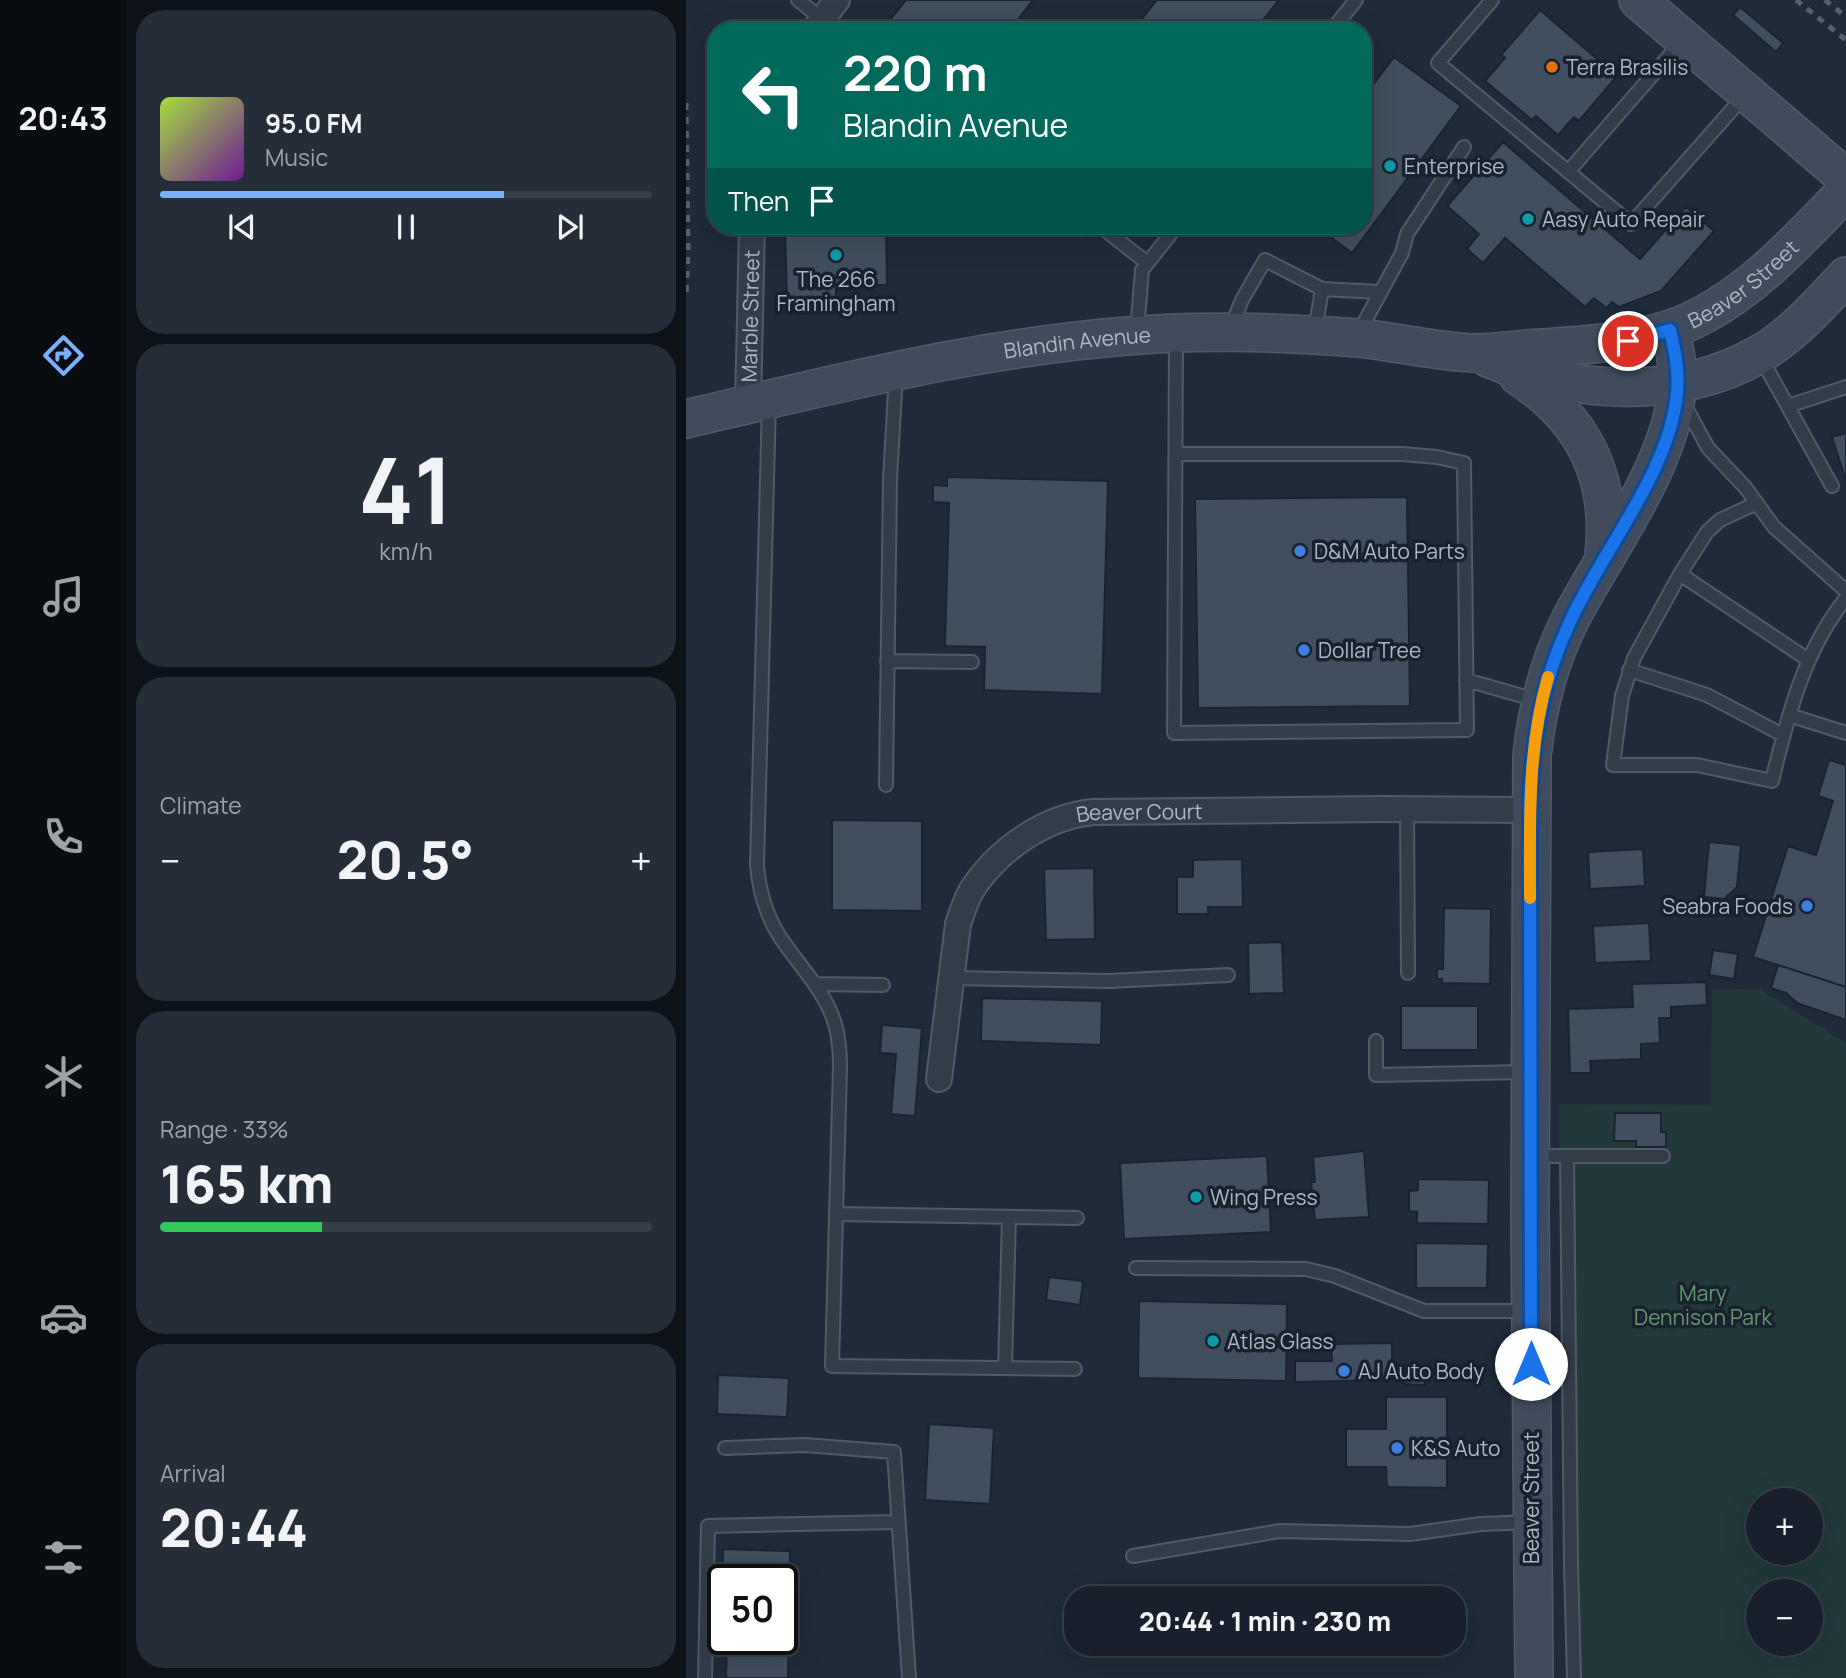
<!DOCTYPE html>
<html lang="en">
<head>
<meta charset="utf-8">
<style>
	:root { --surface:#17202c; --page:#242d38; --text:#f1f3f6; --muted:#9ea3a9; --line:#363e48; --accent:#7ab1ff }
	body { margin:0; font-family:Manrope,sans-serif; background:var(--page); color:var(--text); height:100vh; display:flex; flex-direction:column; font-size:26px; white-space:nowrap }
	* { box-sizing:border-box; margin:0 }
	p { font-size:23px; color:var(--muted) }
	.icon { flex:none; width:38px; height:38px; fill:none; stroke:currentColor; stroke-width:2; stroke-linecap:round; stroke-linejoin:round }
	.map { position:relative; flex:1; overflow:hidden }
	.side { display:flex; flex-direction:column; gap:10px; padding:10px; background:#0d1218; width:560px }
	.side>* { flex:none }
	.banner { position:absolute; left:21px; top:21px; width:665px; height:214px; border-radius:28px; box-shadow:0 7px 28px #0002,0 0 0 2px var(--line); background:#00695c; color:#fff; overflow:hidden }
	.buttons { position:absolute; left:1060px; top:1488px; display:grid; gap:14px }
	.buttons a { display:grid; place-items:center; width:77px; height:77px; border-radius:50%; background:var(--surface); box-shadow:0 7px 28px #0002,0 0 0 2px var(--line); font-size:35px }
	.speed { position:absolute; left:21px; top:1564px; display:flex; gap:14px; font-size:35px; font-weight:700; text-align:center }
	.speed>* { display:grid; place-content:center; width:91px; height:91px; border-radius:50%; background:var(--surface); box-shadow:0 7px 28px #0002,0 0 0 2px var(--line); line-height:1 }
	.speed .limit { border:4px solid #111; border-radius:10px; background:#fff; color:#111 }
	.pin { position:absolute; display:grid; place-items:center; width:60px; height:60px; color:#fff; margin:-30px; border:4px solid #fff; border-radius:50%; box-shadow:0 2px 7px #0007 }
	.me { position:absolute; width:77px; margin:-38px; rotate:0deg; stroke-linejoin:round; filter:drop-shadow(0 0 5px #0008) }
	.turn { display:flex; align-items:center; gap:24px; height:147px; padding:0 21px; font-size:32px }
	.turn .icon { width:91px; height:91px; stroke-width:2.5 }
	.turn b { display:block; font-size:49px; line-height:60px }
	.then { display:flex; align-items:center; height:66px; padding:0 21px; background:#0003; gap:14px; font-size:26px }
	.big { font-size:52px; font-weight:800; line-height:1.1 }
	.side .widget { flex:1; display:flex; flex-direction:column; justify-content:center; gap:10px; min-width:0; padding:0 24px; border-radius:28px; background:var(--page) }
	.side .dial { align-items:center; gap:0 }
	.dial b { font-size:91px; line-height:1 }
	.song { display:flex; align-items:center; gap:21px }
	.cover { width:84px; height:84px; border-radius:10px; background:linear-gradient(135deg,hsl(80 70% 55%),hsl(280 70% 35%)) }
	.played { height:7px; border-radius:4px; background:linear-gradient(90deg,var(--accent) 70%,var(--line) 70%) }
	.keys { display:flex; justify-content:space-around; direction:ltr }
	.heat { display:flex; justify-content:space-between; align-items:center; font-size:38px; direction:ltr }
	.charge { height:10px; border-radius:5px; background:linear-gradient(90deg,#34c759 33%,var(--line) 0) }
	.trip { position:absolute; left:378px; top:1586px; width:402px; height:70px; border-radius:28px; background:var(--surface); box-shadow:0 7px 28px #0002,0 0 0 2px var(--line); font-weight:800; line-height:70px; text-align:center }
	main { display:flex; flex:1; min-height:0 }
	.dock { display:flex; flex-direction:column; width:126px; justify-content:space-around; align-items:center; background:#090d12; color:var(--muted) }
	.dock .icon { width:49px; height:49px }
	.dock .current { color:var(--accent) }
	.dock b { font-size:32px; color:var(--text) }
	.map>svg:first-child { display:block }
	.green { fill:#21393b; fill-rule:evenodd }
	.building { fill:#404e5f; stroke:#1a2431; stroke-width:2 }
	.lines { fill:none; stroke-linecap:round; stroke-linejoin:round }
	.lane-casing { stroke:#505b68; stroke-width:16 }
	.street-casing { stroke:#505b68; stroke-width:28 }
	.secondary-casing { stroke:#505b68; stroke-width:40 }
	.lane { stroke:#333d4a; stroke-width:12 }
	.street { stroke:#333d4a; stroke-width:24 }
	.secondary { stroke:#404c5d; stroke-width:37 }
	.rail { stroke:#546172; stroke-width:5; stroke-dasharray:7 7; stroke-linecap:butt }
	.route-casing { stroke:#114b97; stroke-width:18 }
	.route { stroke:#1a73e8; stroke-width:12 }
	.slow { stroke:#f59e0b; stroke-width:12 }
	.food-dot { fill:#e8710a; stroke:#18222f; stroke-width:2.5 }
	.culture-dot { fill:#0f9aa8; stroke:#18222f; stroke-width:2.5 }
	.shop-dot { fill:#3f7fe0; stroke:#18222f; stroke-width:2.5 }
	.labels { text-anchor:middle; dominant-baseline:central; stroke-width:7; stroke-linejoin:round; paint-order:stroke }
	.poi-label { font-size:21px; fill:#adb8c7; stroke:#18222f; text-anchor:start }
	.street-label { font-size:21px; fill:#adb8c7; stroke:#18222f }
	.park-label { font-size:21px; fill:#63996e; stroke:#18222f }
</style>
</head>
<body>
<main>
<nav class="dock">
<b>20:43</b>
<svg class="icon current" aria-label="directions" viewBox="0 0 24 24"><path d="M12 3l9 9-9 9-9-9zM9 14v-3h6M13 9l2 2-2 2"/></svg>
<svg class="icon" aria-label="music" viewBox="0 0 24 24"><path d="M9 18V5l10-2v13"/><circle cx="6" cy="18" r="3"/><circle cx="16" cy="16" r="3"/></svg>
<svg class="icon" aria-label="phone" viewBox="0 0 24 24"><path d="M5 4h4l2 5-3 2q2 4 5 5l2-3 5 2v4C11 20 4 13 5 4z"/></svg>
<svg class="icon" aria-label="climate" viewBox="0 0 24 24"><path d="M12 3v18M4 7l16 10M4 17L20 7"/></svg>
<svg class="icon" aria-label="car" viewBox="0 0 24 24"><path d="M5 17H2v-5l4-1 3-4h7l3 4 3 1v5h-3M9 17h6M6 11h13"/><circle cx="7" cy="17" r="2"/><circle cx="17" cy="17" r="2"/></svg>
<svg class="icon" aria-label="filters" viewBox="0 0 24 24"><path d="M4 7h16M4 17h16"/><circle cx="9" cy="7" r="2"/><circle cx="15" cy="17" r="2"/></svg>
</nav>
<section class="side">
<div class="widget">
<div class="song"><i class="cover"></i><div><b>95.0 FM</b><p>Music</p></div></div>
<div class="played"></div>
<div class="keys"><svg class="icon" aria-label="previous" viewBox="0 0 24 24"><path d="M18 5L8 12l10 7zM5 5v14"/></svg><svg class="icon" aria-label="pause" viewBox="0 0 24 24"><path d="M8 5v14M16 5v14"/></svg><svg class="icon" aria-label="next" viewBox="0 0 24 24"><path d="M6 5l10 7-10 7zM19 5v14"/></svg></div>
</div>
<div class="widget dial"><b>41</b><p>km/h</p></div>
<div class="widget"><p>Climate</p>
<div class="heat"><a>−</a><b class="big">20.5°</b><a>+</a></div>
</div>
<div class="widget"><p>Range · 33%</p><b class="big">165 km</b><div class="charge"></div></div>
<div class="widget"><p>Arrival</p><b class="big">20:44</b></div>
</section>
<div class="map">
<svg width="1160" height="1678" viewBox="0 0 1160 1678">
	<rect width="100%" height="100%" fill="#1f2b3a"/>
	<path class="green" d="M1073,989L1160,1043V1678H880L873,1104L1025,1105L1026,990ZM1073,1500H1125V1552H1073ZM1073,1591H1125V1643H1073Z"/>
	<path class="building" d="M220,0H347L324,30H196Z
		M471,0H593L569,30H447Z
		M1054,7L1097,43L1090,52L1047,15Z
		M854,10L931,76L893,121L888,117L872,135L850,116L846,120L799,81L819,58L815,55Z
		M708,57L775,106L666,253L630,226H677V98Z
		M817,142L954,259L1000,207L1028,231L975,291L933,307L926,302L920,308L908,298L899,307L819,238L797,263L781,249L793,234L761,206Z
		M99,226H200L201,285H150V302H101Z
		M386,226H411L401,238Z
		M1160,433V481L1146,437Z
		M261,477L422,481L416,694L298,690L299,647L259,646L263,503L247,502V485L261,486Z
		M721,497L724,706L512,708L509,499Z
		M1143,760L1160,765V987L1067,957L1102,846L1130,855L1147,801L1132,796Z
		M146,820L236,821V911L146,910Z
		M1023,842L1055,845L1051,887L1038,899L1018,897Z
		M957,849L959,886L904,889L902,852Z
		M556,859L557,907H522V914H491V877H507V860Z
		M408,868L409,939L360,940L358,869Z
		M758,908L805,909L804,984L756,983V979H751V969H757Z
		M963,923L965,961L909,963L907,926Z
		M596,942L598,993L563,994L562,943Z
		M1027,950L1052,954L1048,979L1023,975Z
		M1092,965L1160,987V1020L1111,1003L1100,993L1085,988Z
		M1020,982L1021,1005L985,1007V1018H973L974,1043L955,1044V1059L904,1061L905,1073H884L882,1009L947,1007L946,984Z
		M296,998L416,1001L415,1045L295,1041Z
		M715,1006H792V1050H715Z
		M196,1025L236,1028L229,1116L205,1114L210,1054L194,1053Z
		M929,1113H975V1132H980V1147H950V1141H928Z
		M678,1151L683,1217L629,1220L625,1182H629L627,1157Z
		M581,1156L585,1232L438,1239L434,1163Z
		M732,1179L803,1180L802,1224L731,1223V1212L723,1211V1191L732,1190Z
		M730,1243L802,1244L801,1288H730Z
		M363,1277L397,1281L394,1305L360,1300Z
		M453,1301L601,1304L600,1381L452,1378Z
		M706,1343V1380L609,1382V1361H646L645,1344Z
		M718,1371H739V1385L718,1384Z
		M32,1375L103,1378L101,1417L31,1414Z
		M700,1397H761V1488L701,1487L700,1467H660V1429H700Z
		M243,1424L308,1428L304,1504L239,1500Z
		M37,1549L104,1551L102,1678H40L41,1640H96V1580H37L36,1593Z"/>
	<g class="lines">
		<g class="lane-casing">
			<path id="lane" d="M112,0L136,19
				M806,0L752,63L945,224L1059,95
				M646,30L670,0
				M882,172L997,40
				M414,226L460,262
				M636,289L694,292
				M544,330L556,300L579,260L636,289L629,331
				M451,332L456,270L491,226
				M672,334L716,253L721,234L778,147
				M1075,358L1146,486
				M83,403L71,865C73,891 80,915 94,937C113,966 139,990 149,1024C153,1038 154,1053 154,1067L146,1366L389,1369
				M998,404L1022,448L1059,487L1088,527L1160,591
				M1102,406L1160,387
				M490,454H716L751,457L778,463L781,730L488,733L490,337
				M1071,503L1034,520L1021,532L994,574L948,658L936,696L927,765H1011L1086,781C1102,716 1117,652 1160,598
				M994,574L1121,659
				M201,661L286,662
				M943,670L1021,695L1097,735
				M780,680L854,701
				M1103,715L1160,733
				M200,785L204,479L210,374
				M721,809L722,973
				M266,978L423,981L542,975
				M130,984L197,985
				M690,1041V1075L841,1072
				M848,1156H977
				M881,1156L885,1565L888,1678
				M150,1214L391,1218
				M450,1268L620,1269L649,1276L738,1311H841
				M319,1368L323,1217
				M39,1448L119,1445L208,1452L223,1678
				M447,1556L594,1531L724,1534L795,1524L845,1522
				M19,1678L22,1526L212,1522"/>
		</g>
		<g class="street-casing">
			<g id="street">
				<path d="M128,30L151,0"/>
				<path id="s1" d="M62,405L66,226"/>
				<path id="s2" d="M253,1079L272,924C276,912 280,899 287,888C313,849 360,816 408,812L694,809L844,810"/>
			</g>
		</g>
		<g class="secondary-casing">
			<g id="secondary">
				<path d="M952,0L1160,178"/>
				<path d="M802,358C887,394 990,401 1072,355C1106,336 1134,304 1160,276"/>
				<path d="M832,376C897,418 927,477 918,555"/>
				<path id="s3" d="M0,419C161,381 323,340 489,333C550,331 612,333 673,338C711,342 750,352 789,353C811,353 834,349 856,348C912,344 967,342 1017,315C1073,285 1116,236 1160,191"/>
				<path d="M848,1678L844,1216L846,756C851,709 863,661 885,618C919,553 980,471 990,398C994,375 990,352 984,330"/>
			</g>
		</g>
		<use href="#lane" class="lane"/>
		<use href="#street" class="street"/>
		<use href="#secondary" class="secondary"/>
		<path class="rail" d="M1110,0L1160,40
			M1139,0L1160,17
			M0,103L2,251L0,297"/>
	</g>
	<g class="lines">
		<g class="route-casing">
			<path id="route" d="M845,1364L844,810C845,745 855,684 883,624C915,552 984,472 991,393C993,371 989,351 984,330L942,341"/>
		</g>
		<use href="#route" class="route"/>
		<path class="slow" d="M844,898C844,823 841,750 862,677"/>
	</g>
	<circle class="food-dot" cx="866" cy="67" r="7"/>
	<g class="culture-dot">
		<circle cx="704" cy="166" r="7"/>
		<circle cx="842" cy="219" r="7"/>
		<circle cx="150" cy="255" r="7"/>
		<circle cx="510" cy="1197" r="7"/>
		<circle cx="527" cy="1341" r="7"/>
	</g>
	<g class="shop-dot">
		<circle cx="614" cy="551" r="7"/>
		<circle cx="618" cy="650" r="7"/>
		<circle cx="1121" cy="906" r="7"/>
		<circle cx="658" cy="1371" r="7"/>
		<circle cx="711" cy="1448" r="7"/>
	</g>
	<g class="labels">
		<g class="poi-label">
			<text x="880" y="67">Terra Brasilis</text>
			<text x="718" y="166">Enterprise</text>
			<text x="856" y="219">Aasy Auto Repair</text>
			<text x="150" y="279" text-anchor="middle">The 266<tspan x="150" dy="24">Framingham</tspan></text>
			<text x="628" y="551">D&amp;M Auto Parts</text>
			<text x="632" y="650">Dollar Tree</text>
			<text x="1107" y="906" text-anchor="end">Seabra Foods</text>
			<text x="524" y="1197">Wing Press</text>
			<text x="541" y="1341">Atlas Glass</text>
			<text x="672" y="1371">AJ Auto Body</text>
			<text x="725" y="1448">K&amp;S Auto</text>
		</g>
		<g class="street-label">
			<text stroke="none"><textPath href="#s3" startOffset="1082">Beaver Street</textPath></text>
			<text stroke="none"><textPath href="#s1" startOffset="89">Marble Street</textPath></text>
			<text stroke="none"><textPath href="#s3" startOffset="399">Blandin Avenue</textPath></text>
			<text stroke="none"><textPath href="#s2" startOffset="388">Beaver Court</textPath></text>
			<text transform="translate(845 1498) rotate(-90)">Beaver Street</text>
		</g>
		<g class="park-label">
			<text x="1017" y="1293">Mary<tspan x="1017" dy="24">Dennison Park</tspan></text>
		</g>
	</g>
</svg>
<div class="buttons">
<a>+</a>
<a>−</a>
</div>
<div class="speed"><div class="limit">50</div></div>
<div class="pin" style="left:942px;top:341px;background:#d93025"><svg class="icon" aria-label="arrive" viewBox="0 0 24 24"><path d="M6 21V4h12l-3 4 3 4H6"/></svg></div>
<svg class="me" style="left:845px;top:1364px" viewBox="-20 -20 40 40"><circle r="19" fill="#fff"/><path d="M0-13L10 11 0 6-10 11z" fill="#1a73e8"/></svg>
<div class="trip">20:44 · 1 min · 230 m</div>
<div class="banner">
<div class="turn"><svg class="icon" aria-label="left" viewBox="0 0 24 24"><path d="M17 20v-9H6M10 6l-5 5 5 5"/></svg><div><b>220 m</b>Blandin Avenue</div></div>
<div class="then">Then<svg class="icon" aria-label="arrive" viewBox="0 0 24 24"><path d="M6 21V4h12l-3 4 3 4H6"/></svg></div>
</div>
</div>
</main>
</body>
</html>
